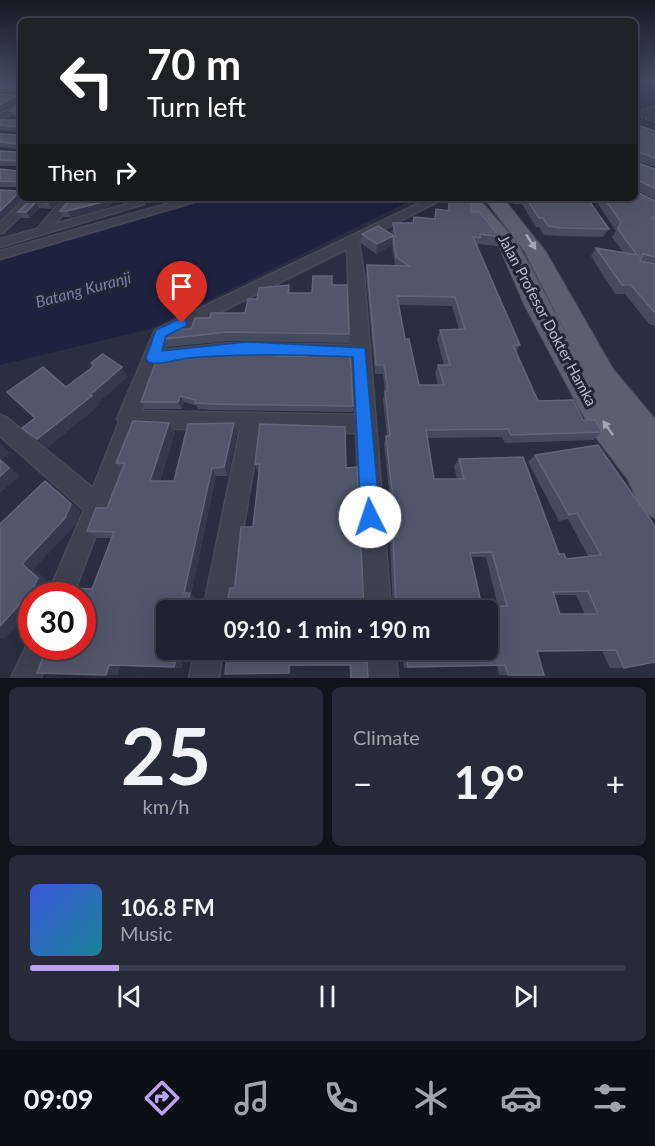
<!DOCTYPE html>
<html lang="en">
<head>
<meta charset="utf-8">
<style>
	:root { --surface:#1f2230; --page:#272a38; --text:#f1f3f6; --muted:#a1a4ab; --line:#3c3f4c; --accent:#bca0f2 }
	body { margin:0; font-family:Lato,sans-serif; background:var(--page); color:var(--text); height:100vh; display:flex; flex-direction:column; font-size:22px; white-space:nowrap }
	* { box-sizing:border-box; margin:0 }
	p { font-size:20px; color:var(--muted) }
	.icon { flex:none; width:33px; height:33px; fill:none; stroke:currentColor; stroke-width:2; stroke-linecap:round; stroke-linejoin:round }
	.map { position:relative; height:678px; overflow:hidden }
	.sheet { display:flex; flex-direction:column; gap:9px; padding:9px; background:#11131a; flex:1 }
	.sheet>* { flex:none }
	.top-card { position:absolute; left:18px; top:18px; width:620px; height:183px; border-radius:9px; box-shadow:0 6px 24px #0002,0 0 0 2px var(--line); background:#202124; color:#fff; overflow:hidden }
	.speed { position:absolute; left:18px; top:582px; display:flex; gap:12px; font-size:30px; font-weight:700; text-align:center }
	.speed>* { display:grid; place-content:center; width:78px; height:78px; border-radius:50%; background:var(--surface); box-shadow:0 6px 24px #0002,0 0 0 2px var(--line); line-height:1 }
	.speed .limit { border:9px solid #d22; background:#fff; color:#111 }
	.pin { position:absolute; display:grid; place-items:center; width:51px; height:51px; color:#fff; margin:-62px -26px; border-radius:50% 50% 50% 0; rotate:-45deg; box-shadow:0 0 6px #0007 }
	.pin .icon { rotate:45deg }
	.me { position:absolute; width:66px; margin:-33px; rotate:356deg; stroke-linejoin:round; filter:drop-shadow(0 0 4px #0008) }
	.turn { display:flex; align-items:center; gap:21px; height:126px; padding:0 30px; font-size:27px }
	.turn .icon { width:78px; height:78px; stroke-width:2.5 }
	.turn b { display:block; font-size:42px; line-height:51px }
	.then { display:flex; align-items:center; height:57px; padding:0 30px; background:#0003; gap:12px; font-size:22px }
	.big { font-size:45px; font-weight:700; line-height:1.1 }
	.sheet .card { flex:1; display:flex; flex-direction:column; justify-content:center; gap:9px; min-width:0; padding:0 21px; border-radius:9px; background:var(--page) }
	.sheet .dial { align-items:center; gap:0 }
	.dial b { font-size:78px; line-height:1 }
	.song { display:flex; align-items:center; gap:18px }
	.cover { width:72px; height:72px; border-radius:9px; background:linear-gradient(135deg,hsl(230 70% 55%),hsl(190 70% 35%)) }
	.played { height:6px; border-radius:3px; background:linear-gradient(90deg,var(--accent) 15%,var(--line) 15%) }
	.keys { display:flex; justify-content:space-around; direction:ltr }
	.heat { display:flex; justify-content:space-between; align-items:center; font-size:33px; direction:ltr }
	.sheet .tiles { flex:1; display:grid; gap:9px; grid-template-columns:1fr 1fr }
	.card:last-child { grid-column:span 2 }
	.trip { position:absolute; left:156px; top:600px; width:342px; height:60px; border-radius:9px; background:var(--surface); box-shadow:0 6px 24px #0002,0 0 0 2px var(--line); font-weight:700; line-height:60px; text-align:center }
	.menu { display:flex; height:96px; justify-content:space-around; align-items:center; background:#0c0e13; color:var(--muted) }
	.menu .icon { width:42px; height:42px }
	.menu .active { color:var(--accent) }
	.menu b { font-size:27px; color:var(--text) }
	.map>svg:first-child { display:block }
	.water { fill:#1d223e }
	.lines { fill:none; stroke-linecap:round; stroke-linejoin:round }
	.minor-casing { stroke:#474a5a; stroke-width:3 }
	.primary-casing { stroke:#474a5a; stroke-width:2 }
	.path { stroke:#455359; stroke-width:1.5; stroke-dasharray:2 2; stroke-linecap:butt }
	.minor { fill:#3d4150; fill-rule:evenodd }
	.primary { fill:#5c5f70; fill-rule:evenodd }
	.wall { fill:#454a5e; fill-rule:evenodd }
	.shaded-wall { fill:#34394d }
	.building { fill:#51566a; stroke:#626679; stroke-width:1.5; fill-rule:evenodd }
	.oneway { fill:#a2a6b4 }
	.route { fill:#1a73e8; stroke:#114b97; stroke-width:1.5 }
	.labels { text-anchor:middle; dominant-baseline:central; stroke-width:6; stroke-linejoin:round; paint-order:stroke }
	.street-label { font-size:15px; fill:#babdca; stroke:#222536 }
	.water-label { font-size:16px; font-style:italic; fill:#7780a6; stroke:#222536 }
</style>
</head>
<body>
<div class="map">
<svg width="655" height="678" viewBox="0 0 655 678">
	<rect width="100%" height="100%" fill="#292e40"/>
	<path class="water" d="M635,81H655V104L635,110Z
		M216,198H416L150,329L0,365V261Z"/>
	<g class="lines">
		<g class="minor-casing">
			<path id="minor" d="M0,84L21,85V89L0,88Z
				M21,102V108L0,120V114Z
				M26,198H39L4,232L0,233V222Z
				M64,198H76L55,224L138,201L144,204L0,247V239L37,229Z
				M188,198H207L0,259V251Z
				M430,198H445L359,242L364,276L391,610H365L356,433L260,431L229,610H203L240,430L136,428L73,596H47L84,510L0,436V415L7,418L93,488L119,422L117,419L155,330ZM347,249L351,345L230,343L164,350L168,338ZM256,356L352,358L355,415L142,411L159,364L205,358Z
				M32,635V646H53L41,678H11Z
				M195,650H223L219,678H189Z
				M367,650H395L398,678H368Z"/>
		</g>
		<g class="primary-casing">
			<path id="primary" d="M460,198H478L517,242L570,341L525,252L484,198H503L546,252L613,369L655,419V518L643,513L628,480L597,439L579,408L524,304L498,244Z"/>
		</g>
		<path class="path" d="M634,113L655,107
			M634,114L655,122"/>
		<use href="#minor" class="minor"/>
		<use href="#primary" class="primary"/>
	</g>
	<path class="wall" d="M0,81H21V198L17,191L18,187H0V169L18,171V166H0V151L18,152L19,149L0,147V134L18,135L19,132L0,130V120H20V116H13L10,111L21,103L20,94L0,92V84L18,87L19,83Z
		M634,124L655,131V167L637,161L638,163L655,169V200L637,190V192L655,201V326L649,324L625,294H615L591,256L596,248L623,252L612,237L616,231L594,198H634Z
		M32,198H62L52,209L39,208L30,218H22L18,212Z
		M71,198H157L115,199L109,207L71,217H63L60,211Z
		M511,198H587L609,229L603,237L558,236L544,235L539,227H536L522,204H513Z
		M449,200L471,212L500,237L497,246L478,244L477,248L520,345L516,352L538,401L583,420L602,432L593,440L505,443L502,437L428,438L434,479H457L454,466L459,459L566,559L588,556L568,519L559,521L528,462L535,455L598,445L624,668H610L602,651L537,652L544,675H499L497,666L404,668L402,650H488V610H393L390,542L394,536L384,444L386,436H387L383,400L385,392L383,374H375L366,275L367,265L395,266L392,245L376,254L361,243L362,234L392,235L393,223H412L434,219L436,209L447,211ZM399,305L452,306L459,330H440L437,339L444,365H438L435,374L438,385H419L405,339ZM471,557H486L498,607H482ZM554,595H576L585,614H560Z
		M289,285L290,293H312L332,285L349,334V343L230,341L167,347L163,339L191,329L245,313L257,299Z
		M278,352V356L353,406V412L212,410L198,409L197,406L184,402L182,409H145L141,402Z
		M234,423L237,432L228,476H216L191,594L196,597L182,668L120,665L118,675L92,589L111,538H97L87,531L107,508L122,469L116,463L175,432L160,481H174Z
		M345,427L226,608L235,588L253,527L259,472H258L255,464Z
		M366,650L368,678H350L349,665L291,666V673L225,674Z"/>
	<path class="shaded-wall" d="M17,95L20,100L0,111V105Z
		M21,191V198H24L0,221V211Z
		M53,198H62L52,209L48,203Z
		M108,198L115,199L109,207L71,217L67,211Z
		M36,202L39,208L30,218L26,212Z
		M393,236L392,245L376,254L377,244Z
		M122,367L128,377L98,403L100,405L47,448L37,439Z
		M180,396L184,402L182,409L178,402Z
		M169,423L175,432L157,489L150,481Z
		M234,423L237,432L228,476L224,467Z
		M0,443L10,453L2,459L20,476L0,493Z
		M212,468L216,476L191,594L196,597L194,610H186L184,593Z
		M45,481L55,488L81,511L76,524L34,569L50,583L46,592L43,596H32V609L6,638H0V626L22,564Z
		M178,650H186L182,668L174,667Z
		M109,665H120L118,675H106Z
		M289,665L291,666V673H289Z"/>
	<path class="building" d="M20,81H21V191L0,211V190L17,191L19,182L0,181V169L18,171L19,161L0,160V151L18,152L20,144L0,142V134L18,135L20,127L0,125V120H20V111H10L21,103L20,90L0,88V84L18,87Z
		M0,94L17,95L0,105Z
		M634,124L655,131V158L639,152L636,154L638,163L655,169V189L640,181L637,183V192L655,201V219L653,218L655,221V257L643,254L640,261L655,264V313L631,285H622L596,248L637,255L618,229L621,222L604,198H634Z
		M32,198H53L48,203L36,202L26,212H18Z
		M71,198H108L107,201L67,211H60Z
		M526,198H587L609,229L562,228L548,226L543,218H539Z
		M449,200L471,203V212H479L500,237L480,234V238L473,237L520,345H513L538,401L573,400L583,420H595L602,432L511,435L508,429L426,430L434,479H464L459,459L523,457L559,554H564L566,559L601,555L577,513L569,515L535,455L598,445L655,526V662L624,668L616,650L537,651L544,675H508L505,665L408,667L406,650H488V610H394L396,607L393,536H397L386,436H390L385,391H388L384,365H376L367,265L409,266L396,257L393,236L377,244L362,234L378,226L396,237L393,223H413L414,217L435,219L436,209L449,211ZM397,296L455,297L465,329L440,330L450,365H438L444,385H419L409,339H405ZM492,552L507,606L482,607L470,553ZM588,591L598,614H560L553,592Z
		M313,276H332V285H347L349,334L228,332L163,339L166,331L171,329H191L195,318H210L211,313H245L248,299H257L259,288L289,285L288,293H312Z
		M254,351L278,352L277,356H305V352L350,353L353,406L209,404L195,403L196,400L180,396L178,402H141L157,359L202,353Z
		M103,354L122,367L90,395L92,396L37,439L22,428L35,418L7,392L43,367L66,387L90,369L94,365L91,363Z
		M133,421L169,423L150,481H174L188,424L234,423L224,467L212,468L184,593H190L186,610H166V650H178L174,667L109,665L106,675L37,673L47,646H82V596H67L70,588L92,589L114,532L87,531L96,508H107L125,463H116Z
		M260,424L345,427L346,468L357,467L364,610H219L220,609L226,608L230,588H235L241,527H253L260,464H255Z
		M0,460L9,468L0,476Z
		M45,481L71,504L65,518L22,564L38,578L33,589L0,626V524Z
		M228,650H366L368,678H351V665H289V673L225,674Z"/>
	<defs><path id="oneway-solid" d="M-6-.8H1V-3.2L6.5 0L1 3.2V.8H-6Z" transform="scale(1.5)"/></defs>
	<g class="oneway">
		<use href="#oneway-solid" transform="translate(531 242) rotate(57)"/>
		<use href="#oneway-solid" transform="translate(608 428) rotate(-125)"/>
	</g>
	<linearGradient id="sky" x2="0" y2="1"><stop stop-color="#171923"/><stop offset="0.46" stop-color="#434c64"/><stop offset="1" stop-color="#434c64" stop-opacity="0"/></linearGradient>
	<rect width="655" height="176" fill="url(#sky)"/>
	<path class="route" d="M182,318L186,320V326L166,336L162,351L247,342L365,348L380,517L377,524L370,527L364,524L361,517L353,357C298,355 245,353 189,358C177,359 160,366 148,362L146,358L156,330Z"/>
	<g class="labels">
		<g class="street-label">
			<text transform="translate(548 320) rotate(62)">Jalan Profesor Dokter Hamka</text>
		</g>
		<g class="water-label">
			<text transform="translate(83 289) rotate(-15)">Batang Kuranji</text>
		</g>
	</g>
</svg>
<div class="speed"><div class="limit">30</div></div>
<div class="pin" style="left:182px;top:323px;background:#d93025"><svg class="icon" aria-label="arrive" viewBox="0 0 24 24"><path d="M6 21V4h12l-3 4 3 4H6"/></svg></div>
<svg class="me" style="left:370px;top:517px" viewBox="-20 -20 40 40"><circle r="19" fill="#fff"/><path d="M0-13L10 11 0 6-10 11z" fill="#1a73e8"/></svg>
<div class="trip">09:10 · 1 min · 190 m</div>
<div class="top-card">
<div class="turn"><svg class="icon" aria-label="left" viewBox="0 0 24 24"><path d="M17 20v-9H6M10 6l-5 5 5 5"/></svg><div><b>70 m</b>Turn left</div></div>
<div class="then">Then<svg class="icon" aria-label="right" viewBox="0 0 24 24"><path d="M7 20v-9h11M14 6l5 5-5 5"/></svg></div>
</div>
</div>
<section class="sheet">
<div class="tiles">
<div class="card dial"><b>25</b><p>km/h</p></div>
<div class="card"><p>Climate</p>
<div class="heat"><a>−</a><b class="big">19°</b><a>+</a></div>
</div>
<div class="card">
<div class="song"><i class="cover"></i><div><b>106.8 FM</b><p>Music</p></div></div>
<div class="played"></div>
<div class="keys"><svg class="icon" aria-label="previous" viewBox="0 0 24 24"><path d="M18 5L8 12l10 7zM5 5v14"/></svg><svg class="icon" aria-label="pause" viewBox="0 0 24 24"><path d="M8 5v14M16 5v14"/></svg><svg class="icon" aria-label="next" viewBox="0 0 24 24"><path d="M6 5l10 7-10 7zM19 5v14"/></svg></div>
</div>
</div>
</section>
<nav class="menu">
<b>09:09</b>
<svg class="icon active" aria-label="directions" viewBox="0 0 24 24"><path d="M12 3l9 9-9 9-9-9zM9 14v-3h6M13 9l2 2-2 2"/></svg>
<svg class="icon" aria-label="music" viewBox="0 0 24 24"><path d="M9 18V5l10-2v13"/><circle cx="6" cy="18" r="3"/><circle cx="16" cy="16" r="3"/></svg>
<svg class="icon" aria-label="phone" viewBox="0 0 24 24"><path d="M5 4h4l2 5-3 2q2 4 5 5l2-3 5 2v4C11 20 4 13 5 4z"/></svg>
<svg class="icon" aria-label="climate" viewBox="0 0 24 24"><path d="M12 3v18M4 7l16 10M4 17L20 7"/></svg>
<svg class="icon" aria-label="car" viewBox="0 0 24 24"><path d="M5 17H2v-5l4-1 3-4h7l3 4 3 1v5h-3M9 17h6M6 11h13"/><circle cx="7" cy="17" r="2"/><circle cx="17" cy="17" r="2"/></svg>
<svg class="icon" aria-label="filters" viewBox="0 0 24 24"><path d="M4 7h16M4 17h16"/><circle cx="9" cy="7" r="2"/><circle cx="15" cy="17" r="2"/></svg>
</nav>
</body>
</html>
